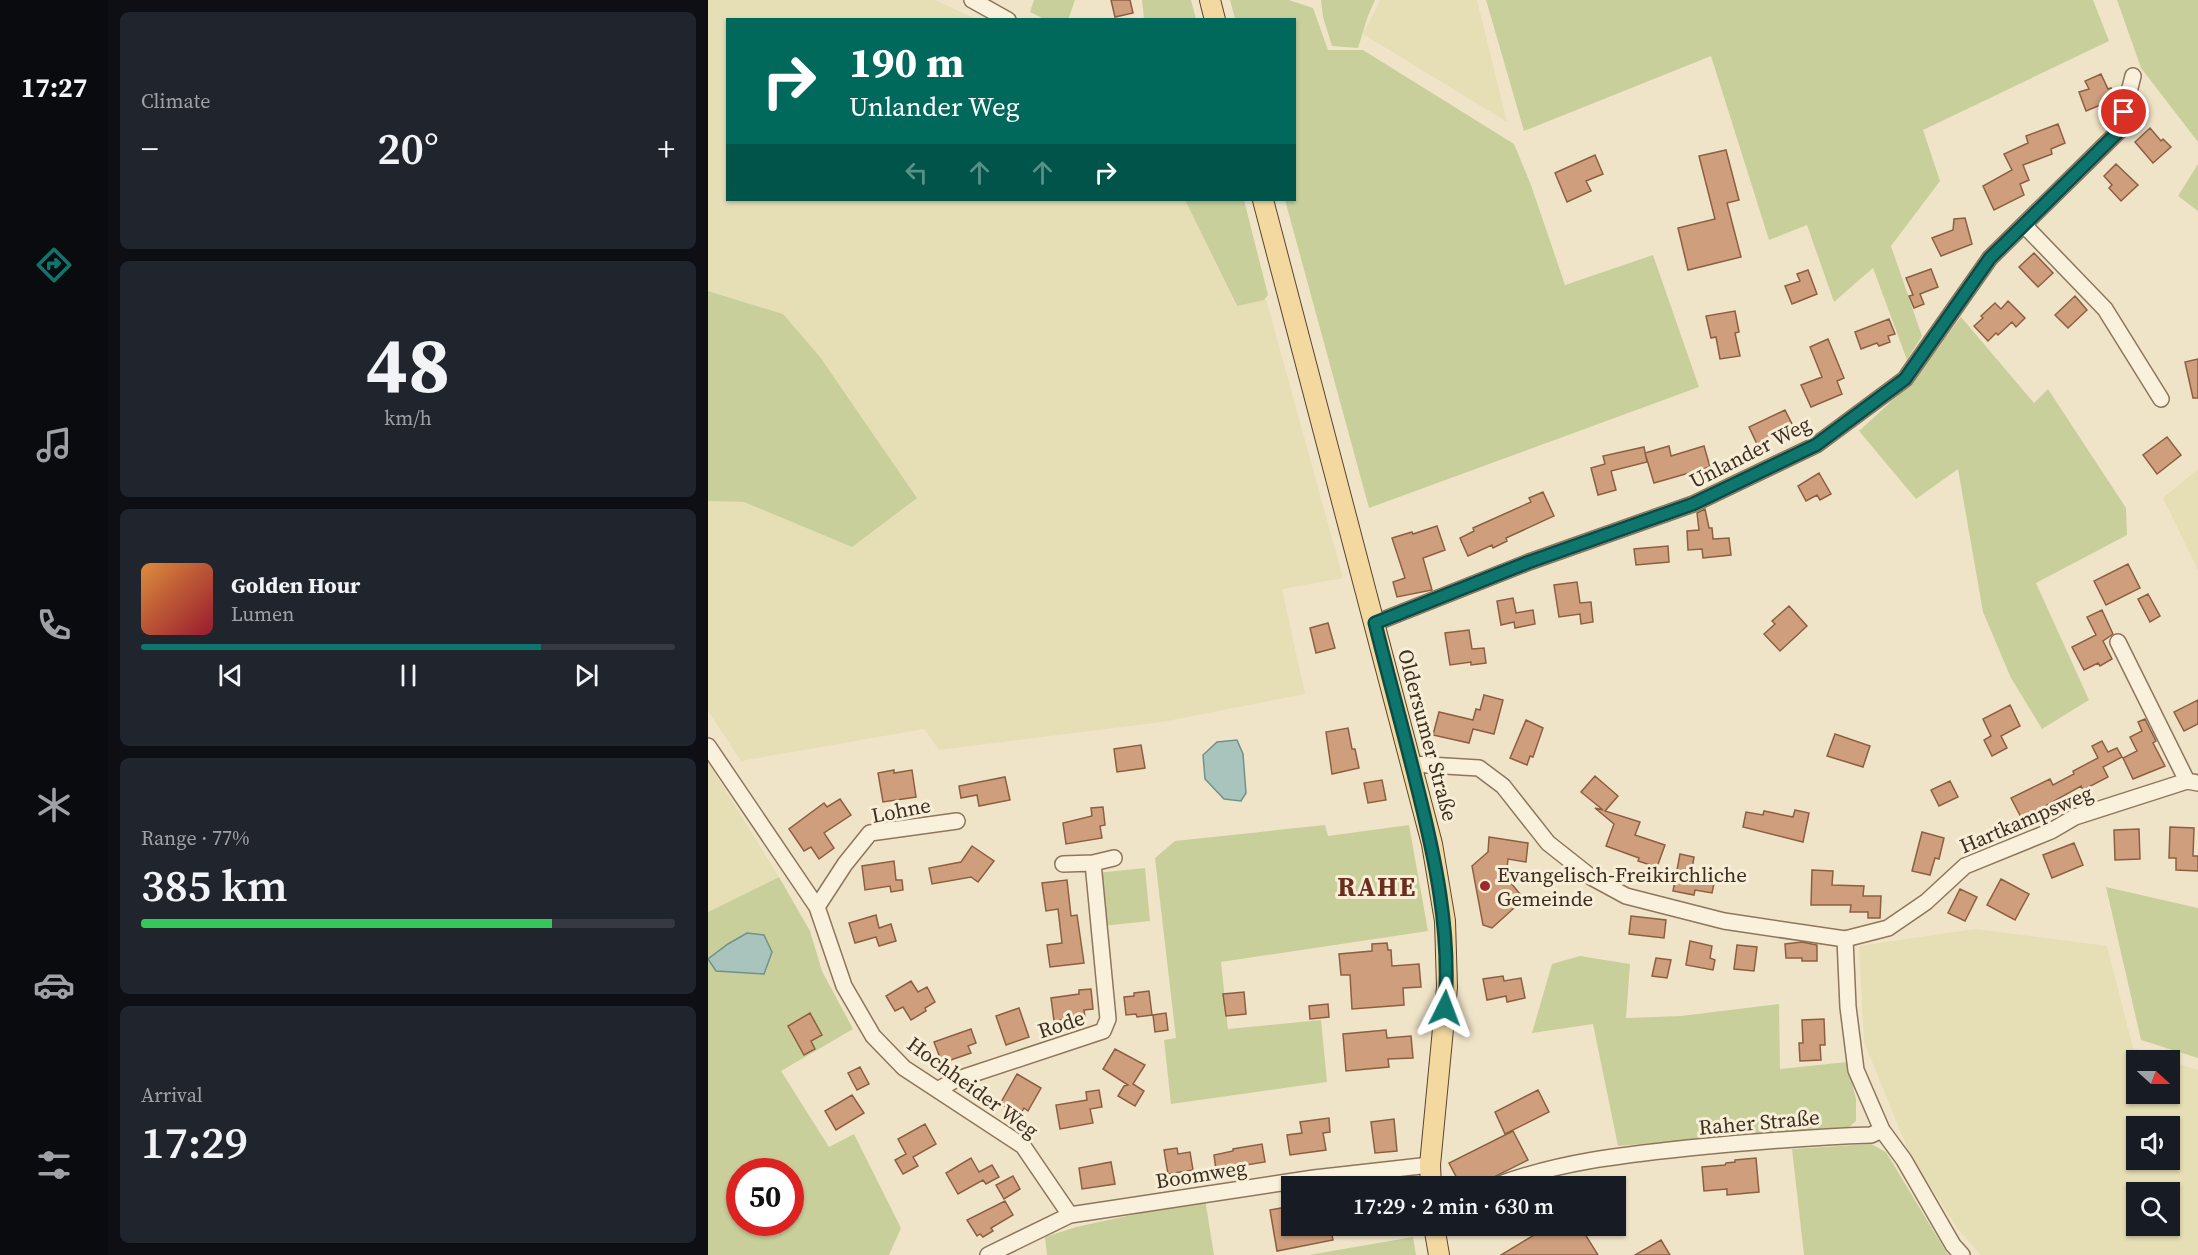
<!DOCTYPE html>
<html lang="en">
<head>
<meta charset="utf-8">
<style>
	:root { --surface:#171b24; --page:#20242c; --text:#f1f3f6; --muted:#9ea1a6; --line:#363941; --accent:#0f766e }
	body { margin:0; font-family:"Source Serif 4",serif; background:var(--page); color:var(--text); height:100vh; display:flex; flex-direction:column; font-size:22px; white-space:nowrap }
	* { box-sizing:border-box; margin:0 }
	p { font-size:20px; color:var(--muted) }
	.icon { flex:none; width:33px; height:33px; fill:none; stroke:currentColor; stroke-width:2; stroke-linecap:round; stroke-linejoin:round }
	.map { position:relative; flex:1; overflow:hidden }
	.sheet { display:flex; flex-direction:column; gap:12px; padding:12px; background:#0d0f14; width:600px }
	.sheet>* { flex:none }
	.banner { position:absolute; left:18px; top:18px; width:570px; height:183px; border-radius:0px; box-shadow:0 2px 4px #0004; background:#00695c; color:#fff; overflow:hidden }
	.needle { width:39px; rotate:111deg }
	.buttons { position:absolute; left:1418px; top:1050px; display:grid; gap:12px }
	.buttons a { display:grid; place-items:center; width:54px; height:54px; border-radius:0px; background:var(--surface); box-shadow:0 2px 4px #0004; font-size:30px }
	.speed { position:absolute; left:18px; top:1158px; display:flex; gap:12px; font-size:30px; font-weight:700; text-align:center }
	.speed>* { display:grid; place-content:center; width:78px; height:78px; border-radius:50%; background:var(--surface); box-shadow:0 2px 4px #0004; line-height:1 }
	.speed .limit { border:9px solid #d22; background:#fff; color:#111 }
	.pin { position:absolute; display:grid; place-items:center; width:51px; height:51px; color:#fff; margin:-26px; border:3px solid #fff; border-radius:50%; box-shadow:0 2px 6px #0007 }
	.me { position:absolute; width:66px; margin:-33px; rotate:3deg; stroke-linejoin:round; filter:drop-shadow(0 0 4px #0008) }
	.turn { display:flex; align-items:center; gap:21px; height:126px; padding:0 24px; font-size:27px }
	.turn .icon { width:78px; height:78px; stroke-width:2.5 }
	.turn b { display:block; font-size:42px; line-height:51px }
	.lanes { display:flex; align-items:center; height:57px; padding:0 24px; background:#0003; justify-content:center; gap:30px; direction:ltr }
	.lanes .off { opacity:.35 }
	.big { font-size:45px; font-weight:600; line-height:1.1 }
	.sheet .widget { flex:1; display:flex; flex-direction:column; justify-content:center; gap:9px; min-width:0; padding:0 21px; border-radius:9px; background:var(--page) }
	.sheet .dial { align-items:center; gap:0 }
	.dial b { font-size:78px; line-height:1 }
	.song { display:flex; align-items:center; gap:18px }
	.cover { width:72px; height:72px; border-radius:9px; background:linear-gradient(135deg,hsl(30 70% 55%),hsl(350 70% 35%)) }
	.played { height:6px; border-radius:3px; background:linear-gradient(90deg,var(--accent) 75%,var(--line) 75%) }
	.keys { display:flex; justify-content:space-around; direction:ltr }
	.heat { display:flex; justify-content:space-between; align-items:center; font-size:33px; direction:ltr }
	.charge { height:9px; border-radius:4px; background:linear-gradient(90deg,#34c759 77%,var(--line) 0) }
	.trip { position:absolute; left:573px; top:1176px; width:345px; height:60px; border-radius:0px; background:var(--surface); box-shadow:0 2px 4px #0004; font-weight:600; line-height:60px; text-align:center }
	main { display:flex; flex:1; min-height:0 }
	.tabs { display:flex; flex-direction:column; width:108px; justify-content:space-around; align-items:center; background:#090b0e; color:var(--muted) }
	.tabs .icon { width:42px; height:42px }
	.tabs .selected { color:var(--accent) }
	.tabs b { font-size:27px; color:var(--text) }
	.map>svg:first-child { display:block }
	.farmland { fill:#e6deb5; fill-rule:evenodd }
	.green { fill:#c9cf9b; fill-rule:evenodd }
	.water { fill:#a9c4bc; stroke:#6f938a; stroke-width:1.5 }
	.building { fill:#cf9f7d; stroke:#8d5f41; stroke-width:1.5 }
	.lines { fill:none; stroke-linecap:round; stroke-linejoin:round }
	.minor-casing { stroke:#8d765c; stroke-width:18 }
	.major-casing { stroke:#5b4430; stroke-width:22 }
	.minor { stroke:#faf1dc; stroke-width:15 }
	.major { stroke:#f3d9a0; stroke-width:20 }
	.route-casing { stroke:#0a4d48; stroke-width:15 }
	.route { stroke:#0f766e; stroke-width:10 }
	.poi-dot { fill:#9e2a2b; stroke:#f7eed8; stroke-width:2 }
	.labels { text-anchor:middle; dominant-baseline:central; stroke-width:6; stroke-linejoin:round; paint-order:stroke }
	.street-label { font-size:21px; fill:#3d2e20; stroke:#f7eed8 }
	.poi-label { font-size:21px; fill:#3d2e20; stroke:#f7eed8; text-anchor:start }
	.district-label { font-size:27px; font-weight:bold; letter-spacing:1.5px; fill:#6b2e1e; stroke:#f7eed8 }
</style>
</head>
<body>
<main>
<nav class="tabs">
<b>17:27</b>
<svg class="icon selected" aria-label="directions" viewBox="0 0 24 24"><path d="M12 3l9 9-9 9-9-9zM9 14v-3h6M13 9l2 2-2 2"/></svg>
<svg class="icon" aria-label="music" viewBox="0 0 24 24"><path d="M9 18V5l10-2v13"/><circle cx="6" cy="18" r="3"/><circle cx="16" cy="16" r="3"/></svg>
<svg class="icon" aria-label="phone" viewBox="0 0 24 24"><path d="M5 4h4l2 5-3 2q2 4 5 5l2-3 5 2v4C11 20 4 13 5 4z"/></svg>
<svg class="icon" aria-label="climate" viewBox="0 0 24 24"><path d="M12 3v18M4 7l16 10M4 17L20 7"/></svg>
<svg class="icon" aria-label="car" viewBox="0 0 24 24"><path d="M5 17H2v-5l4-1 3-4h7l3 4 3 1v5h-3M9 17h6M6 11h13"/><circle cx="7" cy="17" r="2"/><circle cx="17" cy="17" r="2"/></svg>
<svg class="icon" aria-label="filters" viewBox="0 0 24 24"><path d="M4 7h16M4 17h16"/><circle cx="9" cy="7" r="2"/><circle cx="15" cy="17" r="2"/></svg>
</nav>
<section class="sheet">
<div class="widget"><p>Climate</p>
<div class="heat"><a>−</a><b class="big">20°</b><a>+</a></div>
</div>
<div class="widget dial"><b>48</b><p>km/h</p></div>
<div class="widget">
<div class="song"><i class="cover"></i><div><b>Golden Hour</b><p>Lumen</p></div></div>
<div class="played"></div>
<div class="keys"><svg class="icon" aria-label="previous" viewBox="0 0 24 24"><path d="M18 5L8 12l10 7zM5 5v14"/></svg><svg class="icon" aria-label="pause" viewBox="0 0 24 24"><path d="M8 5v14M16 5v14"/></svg><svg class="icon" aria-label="next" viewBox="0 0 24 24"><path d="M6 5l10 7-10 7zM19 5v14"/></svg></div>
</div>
<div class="widget"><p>Range · 77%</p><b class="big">385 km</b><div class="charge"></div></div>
<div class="widget"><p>Arrival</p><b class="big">17:29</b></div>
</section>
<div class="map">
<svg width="1490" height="1255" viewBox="0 0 1490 1255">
	<rect width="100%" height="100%" fill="#f0e4c8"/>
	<path class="farmland" d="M0,0H227L268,19L20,20V200H477L528,306L558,299L635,578L574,589L597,694L454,722L231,750L216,729L33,761L0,711V501L36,502L144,547L75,314L0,291Z
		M672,0H769L799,122L655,34Z
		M1490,469V570L1455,498Z
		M0,762L71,877L0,912Z
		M1267,929L1399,946L1425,1048L1461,1060H1428V1094H1461V1061L1490,1070V1255H1273L1250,1229L1203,1157L1156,1042L1151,946ZM1461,1126V1160H1428V1126ZM1461,1192V1226H1428V1192Z"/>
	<path class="green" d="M326,0H367L360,20L336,19L322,12Z
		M434,0H483L488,19H436Z
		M522,0H581L605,8L620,50H655L806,144L823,185L857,285L945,255L991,387L661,508L577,200H586V20L527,19Z
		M613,0H667L660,16L650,48L624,46L615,17Z
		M778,0H1385L1401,41L1215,130L1232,181L1183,246L1214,336L1199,360L1165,268L1126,302L1099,225L1061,240L1003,56L816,131Z
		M1409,0H1490V142L1433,68Z
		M1490,164V211L1470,196Z
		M477,200H536L560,295L556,300L529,306Z
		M0,291L75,314L112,357L209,498L144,547L36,502L0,501Z
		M1253,317L1326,403L1340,389L1418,508L1419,535L1328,583L1381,700L1334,729L1303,678L1275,612L1250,469L1208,499L1151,431L1201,385Z
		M617,825L620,836L701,825L720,931L513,962L520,1029L613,1020L619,1082L463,1104L456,1040L468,1038L447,858L467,841Z
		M437,868L442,921L394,926L388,873Z
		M71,877L102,931L114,971L145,1029L73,1071L121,1147L146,1134L193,1228L181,1255H0V912ZM1,959L57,970L56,974L8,970ZM32,1172H82V1222H32Z
		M1398,887L1490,908V1058L1433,1040Z
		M872,956L922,964L918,1018L973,1016L1071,1004L1072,1069L1139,1062L1148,1099V1121L1141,1127L910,1146L885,1024L824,1033L844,964Z
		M1163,1144L1178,1152L1240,1255H1096L1084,1149Z
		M497,1199L506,1255H339L337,1237L368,1227Z
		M705,1237L708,1255H601Z"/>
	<path class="water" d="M529,740L535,754L538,793L533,801L516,799L497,779L495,755L509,742Z
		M39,933L56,935L64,952L56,974L8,971L0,959L20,944Z"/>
	<path class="building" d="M403,0H422L425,13L407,17Z
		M1393,74L1400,89L1403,88L1407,99L1378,111L1371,92L1381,89L1377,81Z
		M1350,124L1357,143L1343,149L1344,154L1315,165L1321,180L1312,184L1316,195L1286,210L1275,186L1304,170L1296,154L1320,143L1318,136Z
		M1442,128L1453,141L1455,139L1463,147L1445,163L1427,142Z
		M1018,150L1031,200L1019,203L1033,257L980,270L970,228L1007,219L991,156Z
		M887,155L895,174L878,181L883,191L859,202L847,173Z
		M1408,164L1430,185L1413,201L1401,188L1404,185L1396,176Z
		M1257,218L1264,244L1233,256L1224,238L1245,230L1246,219Z
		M1326,253L1345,273L1330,287L1311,267Z
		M1223,269L1230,287L1212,294L1216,304L1206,308L1201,296L1205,295L1198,278Z
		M1100,270L1109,294L1084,304L1077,286L1092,281L1089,274Z
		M1367,296L1379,310L1360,328L1347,315Z
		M1300,301L1317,318L1308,327L1304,322L1290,335L1288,333L1280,341L1266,326L1275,318L1273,316L1287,303L1293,309Z
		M1027,311L1031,332L1027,333L1032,356L1012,359L1008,337L1003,338L998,316Z
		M1181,319L1187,334L1180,336L1182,342L1171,346L1169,343L1153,349L1147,332Z
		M1120,339L1136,378L1129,381L1134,394L1103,407L1093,385L1114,377L1102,347Z
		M1490,359V398H1485L1477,362Z
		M1077,410L1084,424L1072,430L1073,433L1049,444L1041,427Z
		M1459,437L1473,455L1449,474L1435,455Z
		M961,446L963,456L996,446L1002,467L946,483L937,453Z
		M936,447L939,462L903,471L908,490L890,495L883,468L897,464L895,456Z
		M1111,473L1123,494L1112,500L1109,495L1098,501L1090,486Z
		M835,492L846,516L798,538L799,541L785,548L784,545L760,556L752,538L766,531L765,528L823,502L821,498Z
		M997,509L1001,528H1004L1005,539L1021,538L1023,555L995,558L994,549L980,550L979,531L991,530L989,513Z
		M729,526L737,550L715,558L724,590L689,597L685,582L697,578L684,538L704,532L705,534Z
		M960,546L961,562L928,565L926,549Z
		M1420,564L1432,588L1398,605L1386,581Z
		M869,582L872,603L883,602L885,622L873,624L872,614L851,617L846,585Z
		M1440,594L1452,616L1442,622L1430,599Z
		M805,598L808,613L825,610L827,624L807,628L806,622L793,625L789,601Z
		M1081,606L1099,626L1072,651L1056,634L1067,624L1064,621Z
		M1394,610L1405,634L1395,641L1404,659L1392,666L1390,663L1376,670L1364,647L1388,635L1379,617Z
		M620,623L627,648L608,653L602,628Z
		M761,630L764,649L776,648L778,663L763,665V662L742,665L737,633Z
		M776,695L795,700L786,734L765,729L761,743L725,735L731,712L765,720L768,709L772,710Z
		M1490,700V724L1476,731L1466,712Z
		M1302,705L1312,726L1293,736L1299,748L1284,756L1276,740L1283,736L1275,719Z
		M1437,719L1448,741L1445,743L1457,766L1425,779L1415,758L1429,751L1422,737L1434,731L1430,722Z
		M818,720L835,728L825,757L822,756L819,765L802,758Z
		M640,728L644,749H647L651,768L624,774L618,732Z
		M1127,734L1162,746L1155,767L1119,756Z
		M1394,741L1400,752L1409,748L1414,757L1395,767L1400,777L1375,790L1373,786L1314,819L1303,798L1342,779L1345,785L1366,774L1365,771L1390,758L1384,746Z
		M433,745L437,768L409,772L406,749Z
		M186,770V773L204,770L208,797L175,802L170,773Z
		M887,776L910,796L897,811L932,822L927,835L957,845L949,867L930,861L931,858L898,846L906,824L887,808L895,810L873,792Z
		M297,777L302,800L271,806L269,795L253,798L251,786Z
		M674,780L678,800L660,803L656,783Z
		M1242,781L1250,797L1231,806L1223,790Z
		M132,799L143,815L116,833L126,848L111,859L103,847L96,851L81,829L116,803L119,807Z
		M395,807L397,825L392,826L394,838L358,844L355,823L384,816L383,808Z
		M1087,810L1101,813L1095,842L1035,827L1038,812L1055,815L1056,811L1085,817Z
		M1462,827L1486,828L1485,856H1490V871L1468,870V858H1461Z
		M1431,829L1432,859L1407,860L1406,830Z
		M1214,832L1236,838L1231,859L1227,858L1222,875L1204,871Z
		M781,837L820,843L818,862L800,859L798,877L816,899L784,928L775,925L764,866L780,852Z
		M1366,843L1375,865L1344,878L1335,855Z
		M264,846L286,861L270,882L263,877L224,884L221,868L253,862Z
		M972,854L986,857L983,875L1007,879L1004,893L987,890L986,895L965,891Z
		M186,861L188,880H194L195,890L183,892L182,886L157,890L154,866Z
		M1104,870L1125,871L1124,885L1156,886L1155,896H1173L1172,918H1160V912H1142L1143,905H1103Z
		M1293,879L1321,894L1307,920L1279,905Z
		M359,880L363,916L369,915L376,963L342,967L339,945L354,943L350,909L338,911L334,883Z
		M1252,889L1269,897L1257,921L1240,913Z
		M168,915L171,928L183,924L188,941L171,946L168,937L147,943L141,923Z
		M923,916L958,920L956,938L921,934Z
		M982,941L1004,946L1002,958L1007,960L1005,970L978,965Z
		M1094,942L1109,945V961H1094V958H1078L1077,944Z
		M679,943L680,950H683L684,966L711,964L713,987L695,988L696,1005L644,1009L642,975H633L631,954L664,951V944Z
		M1029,945L1049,947L1046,971L1026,969Z
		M948,958L963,960L959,978L944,976Z
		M795,976L796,981L813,978L817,998L799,1002L798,996L779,1000L775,979Z
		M203,981L210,992L219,987L227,1002L217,1008L218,1011L203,1020L195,1007L187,1011L178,996Z
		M383,989L385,1009L376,1010L377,1017L346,1021L343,998L371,994V990Z
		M441,991L444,1015L429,1017L428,1014L418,1015L416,997L426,996V993Z
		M536,992L538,1014L518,1016L515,994Z
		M620,1004L621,1017L602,1019L601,1006Z
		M311,1008L321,1037L298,1045L288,1016Z
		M102,1013L114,1035L103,1041L107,1049L96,1055L80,1026Z
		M458,1013L460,1030L447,1032L445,1015Z
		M1116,1019L1117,1045H1112L1113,1060L1092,1061L1091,1043H1095L1094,1020Z
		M263,1029L268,1043L260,1046L263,1053L234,1063L226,1042Z
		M678,1030L679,1038L703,1036L705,1058L680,1059L681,1067L638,1071L635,1034Z
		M407,1049L437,1065L425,1084L436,1091L427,1106L410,1096L416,1086L420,1085L395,1069Z
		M152,1067L161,1084L149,1090L140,1073Z
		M309,1074L333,1088L320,1111L316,1108L312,1115L292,1104Z
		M391,1090L394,1107L382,1109L385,1123L352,1129L348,1105L379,1100L378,1092Z
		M830,1090L841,1112L797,1134L787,1112Z
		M144,1095L156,1113L128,1130L117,1111Z
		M621,1118L622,1132L615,1133L618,1150L582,1155L579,1135L594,1133L592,1122Z
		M686,1119L689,1151L667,1153L663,1122Z
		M217,1124L228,1144L205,1157L210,1166L195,1174L187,1160L198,1154L190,1139Z
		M805,1131L820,1160L768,1186H753L741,1163Z
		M554,1144L557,1162L508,1170L506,1155L525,1151V1149Z
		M469,1148L470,1154L482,1152L485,1170L460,1174L456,1150Z
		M263,1158L271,1172L284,1165L291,1177L278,1184L275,1180L250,1194L238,1173Z
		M1048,1158L1051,1192L1019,1195V1189L996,1191L994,1167L1017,1165L1018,1163L1027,1162V1160Z
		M403,1162L407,1184L374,1189L371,1168Z
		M305,1176L312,1189L296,1199L288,1185Z
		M297,1201L305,1215L283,1228L285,1231L275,1237L272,1234L269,1236L259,1220Z
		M584,1206V1226H622L625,1240L569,1251L562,1210Z
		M841,1226H872L890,1255H793Z
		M953,1240L962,1255H927Z"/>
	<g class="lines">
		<g class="minor-casing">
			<path id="minor" d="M264,0L300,20
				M1316,225L1397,309L1453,399
				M667,623L821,562L985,504L1108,445L1197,379L1282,258L1411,131L1425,76
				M1410,642L1479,781
				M0,746L109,907L136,986L165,1036L196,1068L315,1146L362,1215
				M704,764L771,768L795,786L840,843L883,877L918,896L1016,921L1137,939L1180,928L1218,902L1257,866L1343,831L1367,817L1479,781L1490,783
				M355,864L385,863
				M109,907L137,864L162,833L249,821
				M1137,939L1140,1007L1148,1070L1174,1130
				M231,1089L247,1080L395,1031L400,1019L385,863L406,858
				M787,1186C849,1162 914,1155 980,1148C1041,1142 1102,1137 1163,1135L1174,1130L1196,1160L1245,1245L1254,1255
				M280,1255L362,1215L606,1178L722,1165"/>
		</g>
		<g class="major-casing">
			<path id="major" d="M502,0L507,20
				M555,200L724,844L737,921L739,987L722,1165L723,1186
				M726,1226L731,1255"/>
		</g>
		<use href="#minor" class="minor"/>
		<use href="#major" class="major"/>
	</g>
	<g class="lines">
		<g class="route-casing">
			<path id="route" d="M737,1008C743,931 727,857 708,782C695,729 680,676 667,623L821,562L985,504L1108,445L1197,379L1282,258L1411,131L1416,112"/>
		</g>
		<use href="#route" class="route"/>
	</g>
	<circle class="poi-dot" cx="777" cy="886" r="6"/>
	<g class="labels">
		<g class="street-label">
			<text transform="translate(1042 452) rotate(-27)">Unlander Weg</text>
			<text transform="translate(720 735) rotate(75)">Oldersumer Straße</text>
			<text transform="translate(193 810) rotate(-11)">Lohne</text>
			<text transform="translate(1318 819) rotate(-23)">Hartkampsweg</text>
			<text transform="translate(353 1024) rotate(-18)">Rode</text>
			<text transform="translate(265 1087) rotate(36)">Hochheider Weg</text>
			<text transform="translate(1051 1122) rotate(-5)">Raher Straße</text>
			<text transform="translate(493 1174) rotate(-9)">Boomweg</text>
		</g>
		<g class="poi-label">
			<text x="789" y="874">Evangelisch-Freikirchliche<tspan x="789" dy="24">Gemeinde</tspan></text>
		</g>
		<g class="district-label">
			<text x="669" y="886">RAHE</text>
		</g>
	</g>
</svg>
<div class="buttons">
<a><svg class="needle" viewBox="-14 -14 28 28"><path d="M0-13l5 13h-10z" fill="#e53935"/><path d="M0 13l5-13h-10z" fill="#9ea1a6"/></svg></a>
<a><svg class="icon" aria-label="sound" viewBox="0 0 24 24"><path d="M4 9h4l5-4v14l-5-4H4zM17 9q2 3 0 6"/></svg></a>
<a><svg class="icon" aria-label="search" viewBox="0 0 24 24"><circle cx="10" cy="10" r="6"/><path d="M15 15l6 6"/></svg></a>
</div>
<div class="speed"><div class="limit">50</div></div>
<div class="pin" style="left:1416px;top:112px;background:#d93025"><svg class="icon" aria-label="arrive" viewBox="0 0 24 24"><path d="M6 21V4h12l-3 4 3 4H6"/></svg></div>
<svg class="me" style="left:737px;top:1008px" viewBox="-20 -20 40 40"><path d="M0-17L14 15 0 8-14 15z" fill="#0f766e" stroke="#fff" stroke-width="4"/></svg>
<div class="trip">17:29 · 2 min · 630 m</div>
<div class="banner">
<div class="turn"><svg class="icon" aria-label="right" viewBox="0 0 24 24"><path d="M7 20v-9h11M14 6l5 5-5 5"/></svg><div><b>190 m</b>Unlander Weg</div></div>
<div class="lanes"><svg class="icon off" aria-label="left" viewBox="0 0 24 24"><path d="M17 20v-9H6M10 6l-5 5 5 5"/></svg><svg class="icon off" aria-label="ahead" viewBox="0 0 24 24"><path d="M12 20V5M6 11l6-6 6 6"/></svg><svg class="icon off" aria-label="ahead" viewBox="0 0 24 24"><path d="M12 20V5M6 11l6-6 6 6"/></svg><svg class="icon" aria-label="right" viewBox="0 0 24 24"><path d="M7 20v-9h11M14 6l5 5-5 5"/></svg></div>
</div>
</div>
</main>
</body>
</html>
